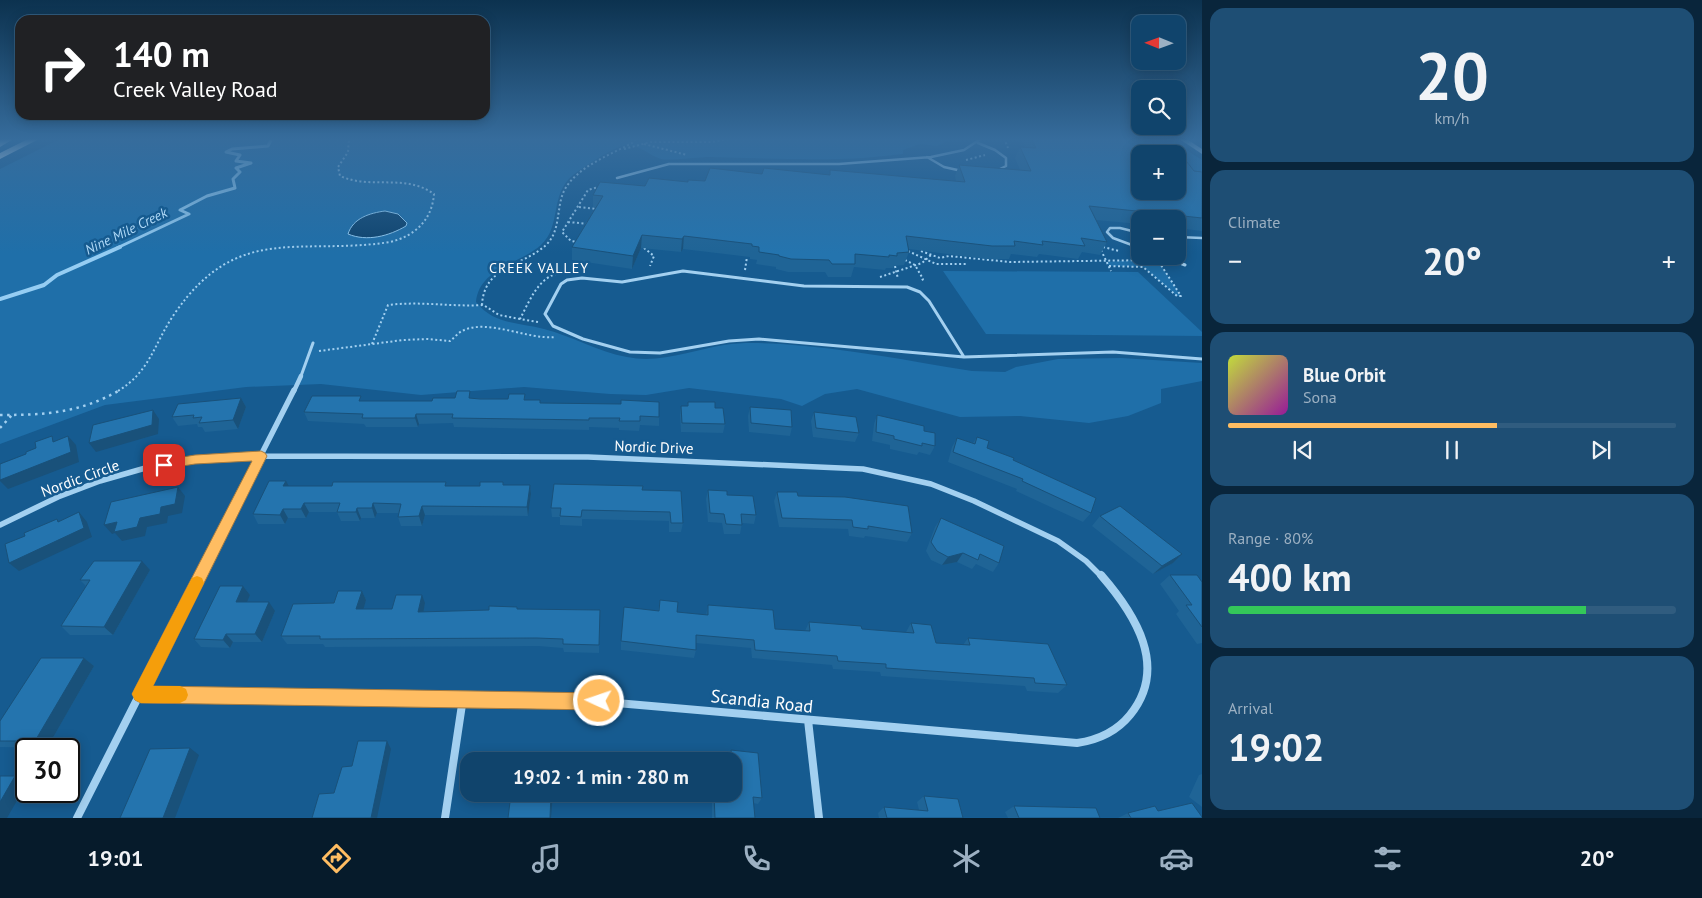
<!DOCTYPE html>
<html lang="en">
<head>
<meta charset="utf-8">
<style>
	:root { --surface:#10446c; --page:#1e4e74; --text:#f1f3f6; --muted:#9cb0c2; --line:#305c7f; --accent:#ffbd62 }
	body { margin:0; font-family:"PT Sans",sans-serif; background:var(--page); color:var(--text); height:100vh; display:flex; flex-direction:column; font-size:19px; white-space:nowrap }
	* { box-sizing:border-box; margin:0 }
	p { font-size:16px; color:var(--muted) }
	.icon { flex:none; width:28px; height:28px; fill:none; stroke:currentColor; stroke-width:2; stroke-linecap:round; stroke-linejoin:round }
	.map { position:relative; flex:1; overflow:hidden }
	.sheet { display:flex; flex-direction:column; gap:8px; padding:8px; background:#09253b; width:500px }
	.sheet>* { flex:none }
	.guide { position:absolute; left:15px; top:15px; width:475px; height:105px; border-radius:15px; box-shadow:0 2px 12px #0003,0 0 0 1px var(--line); background:#202124; color:#fff; overflow:hidden }
	.needle { width:32px; rotate:271deg }
	.controls { position:absolute; left:1131px; top:15px; display:grid; gap:10px }
	.controls a { display:grid; place-items:center; width:55px; height:55px; border-radius:10px; background:var(--surface); box-shadow:0 2px 12px #0003,0 0 0 1px var(--line); font-size:25px }
	.speed { position:absolute; left:15px; top:738px; display:flex; gap:10px; font-size:25px; font-weight:700; text-align:center }
	.speed>* { display:grid; place-content:center; width:65px; height:65px; border-radius:50%; background:var(--surface); box-shadow:0 2px 12px #0003,0 0 0 1px var(--line); line-height:1 }
	.speed .limit { border:2px solid #111; border-radius:8px; background:#fff; color:#111 }
	.pin { position:absolute; display:grid; place-items:center; width:42px; height:42px; color:#fff; margin:-21px; border-radius:10px; box-shadow:0 2px 8px #0006 }
	.me { position:absolute; width:55px; margin:-28px; rotate:273deg; stroke-linejoin:round; filter:drop-shadow(0 0 4px #0008) }
	.turn { display:flex; align-items:center; gap:18px; height:105px; padding:0 15px; font-size:22px }
	.turn .icon { width:65px; height:65px; stroke-width:2.5 }
	.turn b { display:block; font-size:35px; line-height:42px }
	.big { font-size:38px; font-weight:700; line-height:1.1 }
	.sheet .card { flex:1; display:flex; flex-direction:column; justify-content:center; gap:8px; min-width:0; padding:0 18px; border-radius:15px; background:var(--page) }
	.sheet .dial { align-items:center; gap:0 }
	.dial b { font-size:65px; line-height:1 }
	.song { display:flex; align-items:center; gap:15px }
	.cover { width:60px; height:60px; border-radius:8px; background:linear-gradient(135deg,hsl(70 70% 55%),hsl(300 70% 35%)) }
	.played { height:5px; border-radius:2px; background:linear-gradient(90deg,var(--accent) 60%,var(--line) 60%) }
	.keys { display:flex; justify-content:space-around; direction:ltr }
	.heat { display:flex; justify-content:space-between; align-items:center; font-size:28px; direction:ltr }
	.charge { height:8px; border-radius:4px; background:linear-gradient(90deg,#34c759 80%,var(--line) 0) }
	.trip { position:absolute; left:460px; top:752px; width:282px; height:50px; border-radius:15px; background:var(--surface); box-shadow:0 2px 12px #0003,0 0 0 1px var(--line); font-weight:700; line-height:50px; text-align:center }
	.dock { display:flex; height:80px; justify-content:space-around; align-items:center; background:#061b2b; color:var(--muted) }
	.dock .icon { width:35px; height:35px }
	.dock .active { color:var(--accent) }
	.dock b { font-size:22px; color:var(--text) }
	main { display:flex; flex:1; min-height:0 }
	.map>svg:first-child { display:block }
	.green { fill:#1f6fa9; fill-rule:evenodd }
	.water { fill:#0e436d; stroke:#95cdf3 }
	.lines { fill:none; stroke-linecap:round; stroke-linejoin:round }
	.stream-far1 { stroke:#95cdf3; stroke-width:3 }
	.stream { stroke:#95cdf3; stroke-width:4 }
	.path-far1 { stroke:#a3d0f0; stroke-width:2; stroke-dasharray:2 2.5; stroke-linecap:butt }
	.path { stroke:#a3d0f0; stroke-width:2.5; stroke-dasharray:2.5 4.5; stroke-linecap:butt }
	.lane-far1 { stroke:#a3d0f0; stroke-width:2.5 }
	.lane { stroke:#a3d0f0; stroke-width:3 }
	.street-far2 { stroke:#a3d0f0; stroke-width:4.5 }
	.street-far1 { stroke:#a3d0f0; stroke-width:5.5 }
	.street { stroke:#a3d0f0; stroke-width:8 }
	.secondary { fill:#d1e8fb; fill-rule:evenodd }
	.highway { fill:#fff; fill-rule:evenodd }
	.wall { fill:#1f6496 }
	.shaded-wall { fill:#19517a }
	.building { fill:#2474ae; stroke:#19517a }
	.route { fill:#ffbd62; stroke:#a67b40 }
	.slow { fill:#f59e0b }
	.labels { text-anchor:middle; dominant-baseline:central; stroke-width:5; stroke-linejoin:round; paint-order:stroke }
	.far-water-label { font-size:14px; font-style:italic; fill:#afd9f7; stroke:#165b90 }
	.far-neighbourhood-label { font-size:14px; letter-spacing:1px; fill:#fff; stroke:#165b90 }
	.street-label { font-size:15px; fill:#fff; stroke:#165b90 }
	.near-street-label { font-size:18px; fill:#fff; stroke:#165b90 }
</style>
</head>
<body>
<main>
<div class="map">
<svg width="1202" height="818" viewBox="0 0 1202 818">
	<rect width="100%" height="100%" fill="#165b90"/>
	<path class="green" d="M62,138H954L937,146L920,144L903,150V154C882,156 860,159 839,159C796,160 753,158 710,157C699,157 669,161 661,159C649,156 638,142 622,146C609,150 584,167 573,175C549,195 562,226 541,245C520,264 479,268 476,302C494,325 518,322 544,329C572,336 598,352 627,357C660,364 692,350 724,345C743,342 762,343 781,344C845,348 909,361 972,371L1005,372L1016,367L1058,359L1121,358L1202,363V381L1161,389V403L1128,416L1089,423L1020,416L960,417L857,389L825,394L802,406L781,399L689,388L646,395L610,394L524,387L421,395L321,384L246,387L105,405L0,444V169ZM385,211L399,214L407,223L406,226C390,236 367,242 348,234Z
		M1125,138H1168L1202,160V172L1178,171V154H1146Z
		M1152,259L1159,262L1181,296H1177L1143,267L1109,266L1107,262Z
		M943,271L1138,272L1202,332V336L986,334Z"/>
	<path class="water" d="M385,211L398,214L407,223L406,226C389,236 367,242 348,234C353,218 370,213 385,211Z"/>
	<g class="lines">
		<path class="stream-far1" d="M117,248L189,214L180,210L207,196L235,188L233,179L240,172L236,168L251,163L236,161L240,155L226,152L232,149L268,146L272,138"/>
		<path class="stream" d="M0,299L44,285L57,275L120,247"/>
		<path class="path-far1" d="M344,138H352
			M1004,138L1008,148
			M644,144L687,155
			M624,149L650,142H712L727,139H819
			M966,160L985,155
			M579,207L598,209
			M568,222L589,224
			M579,242L571,241L562,232L588,190L598,187
			M1103,247L1119,251
			M644,248L654,256L650,266
			M1101,250L1111,271
			M908,251L936,264H968
			M921,251L940,258L949,256L1010,262L1154,260
			M905,260L915,265L923,279L921,282
			M895,266L898,279
			M1109,266L1143,267L1177,296H1181L1161,265
			M745,270L747,257
			M880,277L922,263L931,255
			M520,319L499,315L482,304C485,265 522,267 546,245C561,231 556,208 564,191C576,167 610,155 632,143L636,138
			M538,322L520,319C529,302 539,275 561,273
			M372,344L388,305C421,301 451,307 484,305
			M319,351L403,340L427,339L450,341C454,338 458,333 462,331C487,318 528,340 555,337
			M118,391C151,371 154,343 175,313C238,222 300,256 390,242C415,236 432,220 434,194C404,173 372,190 340,176L338,167L348,152L349,138"/>
		<path class="path" d="M0,415C45,415 80,413 120,390
			M0,428L12,415"/>
		<path class="lane-far1" d="M978,143L995,150L1006,158V166L998,170
			M927,157L944,167L962,171
			M617,178L669,164H839L931,157L964,150L982,138
			M1140,233L1120,228H1110L1107,232L1113,238L1140,248
			M1178,237L1202,238"/>
		<path class="lane" d="M1137,247L1140,248
			M1162,256L1185,265
			M683,271L804,286L907,287L920,292L929,301L964,357L759,339L729,341L660,353L630,352L583,339L553,326L545,314L561,284L567,280L582,278L622,282Z
			M964,357L1113,352L1202,359
			M301,376L313,343"/>
		<path class="street-far2" d="M294,391L301,376"/>
		<path class="street-far1" d="M0,525L58,497L100,481L149,467L195,459L261,456L588,457L863,469L931,484L974,501L1058,541L1086,561L1102,577
			M199,577L294,390"/>
		<path class="street" d="M141,694L582,700L1077,743C1098,740 1117,731 1130,715C1169,667 1135,614 1101,575
			M808,720L819,818
			M77,818L200,575
			M445,818L463,698"/>
		<path class="secondary" d="M1178,138H1185L1202,149V154Z"/>
		<path class="highway" d="M4,138H15L0,147V140Z
			M30,138H41L0,159V153Z"/>
	</g>
	<path class="wall" d="M1021,138H1149L1140,154L1194,171L1202,172V231L1178,228V219H1140V224L1096,220L1107,242L1100,255L1082,252L1078,259L1039,254L1037,257L1011,254L1009,259H986L909,249V252L904,265L894,266L893,268H886L885,270L854,267L851,277H828L825,272H788L776,269V267L756,264L757,260L750,259V257L683,249L681,252L641,248L632,269L572,260V247L596,207H593V195L645,186L688,182L705,181L762,174L829,175L830,170L956,181L955,176L959,165L1020,170L1015,158L1020,147H1025Z
		M525,394V400H540V403L659,417V426L640,425L639,431L619,430V428L589,427V430L454,427L453,423L419,424L418,427H366L364,424L308,421L304,412L362,401H432L472,398L508,399Z
		M241,398L246,407L238,429L205,432L202,427H198L197,424L178,426L172,417Z
		M688,402L715,408L725,424L723,433L681,432L680,415L681,406H687Z
		M750,407L792,427L790,436L749,432L748,416Z
		M814,412L859,433L855,442L813,437L811,421Z
		M877,415L924,431L935,446L930,455L919,452L917,455L890,449V445L872,441L874,424Z
		M977,437L987,448L1013,460L1091,513L1083,522L1016,491L1017,489L948,462L952,447L957,438L973,443Z
		M503,482L504,485H530L531,494L528,516L425,515L422,526H401L398,517L399,513H377L375,518H361L360,521H341L337,512H309L306,518H288L285,524H258L253,514L288,486H480Z
		M642,490L681,491L683,523L681,532H669V521L582,519V526L560,525V517H552L551,508Z
		M708,490L756,515L754,524L742,523L740,534H724L722,523L708,522L706,499Z
		M777,492L798,496L912,533L907,542L865,536L864,538L849,536L848,529L779,527L774,501Z
		M1100,516L1182,554L1173,563L1153,574L1092,526Z
		M941,518L999,563L993,572L976,564L972,569L957,562L942,565L931,560L926,551L935,527Z
		M150,570L113,635H70L61,626L86,586L80,580Z
		M1170,575L1202,582V643L1197,644L1176,614L1179,611L1160,584Z
		M243,586L250,595L246,602L275,611L262,642H233L230,648L201,647L194,639Z
		M362,591L366,600L363,609H392L425,603L423,612L489,610L517,607L518,609L600,610L599,653L564,652L563,648L538,646L325,647L323,644H287L281,636L334,603Z
		M660,600L677,612L706,615L708,605L775,629L805,631L809,622L862,629L906,632L911,623L936,643L963,645L968,638L1067,685L1058,693L1027,691L1025,686L881,676L880,672L833,669L832,665L752,658L751,648L696,643V650L694,658L621,650V641L658,611Z
		M84,658L94,666L47,748L0,747V721Z
		M731,750L762,798L758,804L753,803L755,818H712V801L697,800V794H734V761H729L728,757Z
		M1202,774V807L1189,797L1199,775Z
		M924,796L963,818H879L878,813L884,807L919,810L917,802Z
		M1014,806L1100,818H1008L1005,812Z
		M1128,813L1202,818H1118Z"/>
	<path class="shaded-wall" d="M642,235L641,248L632,269L633,256Z
		M684,236L683,249L681,252L682,239Z
		M241,398L246,407L238,429L233,420Z
		M153,410L159,419L158,434L96,452L89,443Z
		M416,414L419,424L418,427L415,418Z
		M68,436L76,445L79,462L8,489L0,481V480Z
		M286,481L291,490L283,486Z
		M530,485L531,494L528,516L527,507Z
		M178,487L185,496L182,513L168,516L167,523L147,527L145,536L122,541L115,533L112,534L104,525L140,518L161,507Z
		M304,503L309,512L306,518L301,509Z
		M373,503L377,513L375,518L372,508Z
		M422,506L425,515L422,526L419,516Z
		M357,508L361,518L360,521L356,512Z
		M283,509L288,518L285,524L280,515Z
		M79,512L87,522L92,537L19,571L9,563Z
		M963,553L957,562L942,565L948,557Z
		M1182,554L1173,563L1153,574L1162,566Z
		M142,561L150,570L113,635L104,627Z
		M243,586L250,595L243,611L236,602Z
		M362,591L366,600L361,618L356,609Z
		M422,595L425,603L422,620L418,612Z
		M269,602L275,611L262,642L255,634Z
		M226,634L233,642L230,648L223,640Z
		M84,658L94,666L47,748L35,741Z
		M387,741L391,749L377,818H371Z
		M190,748L199,755L175,818H163Z
		M15,776L26,782V785L7,818H0V802Z
		M551,794H553L551,818H550Z"/>
	<path class="building" d="M1031,138H1149L1162,154H1140V191H1178V162H1187L1194,171L1202,172V218L1089,206L1107,242L1081,238L1085,246L1042,241L1043,245L1014,241L1015,246H992L906,236L909,252L897,253V256L889,255V257L855,254V264H832L829,260L791,259L779,256V255L759,252V247L752,246V244L684,236L682,239L642,235L633,256L572,247L603,196L593,195L600,182L645,186L649,178L688,182V180L705,181L710,168L762,174L764,168L830,175V170L965,182L959,165L1031,171L1020,147L1036,148Z
		M457,391H470L469,398L480,399H508L509,394H525L524,400H540V403L621,404V400L659,402V417L640,416V421H619L620,418H589V420L452,418L453,414H416L415,418H362L363,414L304,412L312,396H361L359,401H432L433,398H455Z
		M241,398L233,420L199,423L202,417L193,418L194,415L172,417L178,404Z
		M688,402H715V408H723L725,424L682,423L681,406H688Z
		M750,407L791,410L792,427L751,423Z
		M153,410L152,425L89,443L93,425Z
		M814,412L856,417L859,433L816,428Z
		M877,415L924,426V431L935,433V446L922,443V446L894,439V436L876,432Z
		M52,436L53,442L68,436L71,452L0,480V464L26,454V452L36,448L35,442Z
		M977,437L989,441L987,448L1014,458L1013,460L1096,498L1091,513L1022,481L1023,479L953,452L957,438L975,444Z
		M269,481H286L283,486H332L333,482H446L445,486H480V482H503V485H530L527,507L422,506L419,516L398,517L401,504L373,503L372,508H357L356,512H337L340,503H304L301,509H283L280,515L253,514Z
		M554,484L643,486L642,490L681,491L683,523H671L670,512L582,510L581,517L560,516L561,508H551Z
		M178,487L175,504L161,507L160,514L140,518L137,527L114,532L117,522L104,525L111,502Z
		M708,490L727,491V495L753,496L756,515L741,514L742,525L726,524L724,514L710,513Z
		M777,492H797L798,496L845,497L908,506L912,533L868,526V529L853,527L852,520L782,518Z
		M1120,506L1182,554L1162,566L1100,516Z
		M79,512L84,528L9,563L5,544L25,536L24,533L57,519L58,522Z
		M941,518L1004,546L999,563L980,554L978,560L963,553L948,557L937,551L931,542Z
		M94,561H142L104,627L61,626L90,580H80Z
		M1170,575H1197L1202,582V627L1186,605H1192Z
		M220,586H243L236,602H269L255,634H226L223,640L194,639Z
		M338,591H362L356,609H392L396,595H422L418,612L489,610V606L517,607V609L600,610L599,645L563,644V639L537,638L320,639V636H281L293,604L334,603Z
		M660,600L678,602L677,612L708,615V605L773,610L775,629L810,631L809,622L861,626L862,629L914,633L911,623L931,625L936,643L970,645L968,638L1048,644L1067,685L1035,683L1034,678L886,668V664L838,661L837,656L755,650L754,640L696,635V650L621,641L624,607L659,611Z
		M41,658H84L35,741H0V721Z
		M358,741H387L371,818H312L319,794L334,793L342,767L352,766Z
		M190,748L163,818H120L150,749Z
		M731,750L758,753L762,798L753,797L755,818H715L714,795L699,794H734V761H732Z
		M510,752H554L553,761H509Z
		M0,776H15L0,802Z
		M511,794H551L550,818H508Z
		M924,796L958,799L963,818H887L884,807L928,811Z
		M1192,803L1202,817V818H1131L1128,813L1155,806L1158,811Z
		M1014,806L1096,808L1100,818H1019Z"/>
	<linearGradient id="sky" x2="0" y2="1"><stop stop-color="#0c324f"/><stop offset="0.55" stop-color="#366c9c"/><stop offset="1" stop-color="#366c9c" stop-opacity="0"/></linearGradient>
	<rect width="1202" height="253" fill="url(#sky)"/>
	<path class="route" d="M261,451L265,453L267,456L153,686L599,693L605,695L607,701L605,707L599,710L141,703L135,700L132,694L135,688L252,461L195,464L164,469L160,468L158,465L160,461L164,460L195,455Z"/>
	<path class="slow" d="M197,576L202,578L204,583L153,686H180L186,689L188,695L186,700L180,703H141L135,700L132,694L135,688L192,578Z"/>
	<g class="labels">
		<g class="far-water-label">
			<text transform="translate(126 231) rotate(-26)">Nine Mile Creek</text>
		</g>
		<g class="far-neighbourhood-label">
			<text x="539" y="268">CREEK VALLEY</text>
		</g>
		<g class="street-label">
			<text transform="translate(654 447) rotate(2)">Nordic Drive</text>
			<text transform="translate(80 478) rotate(-20)">Nordic Circle</text>
		</g>
		<g class="near-street-label">
			<text transform="translate(762 701) rotate(6)">Scandia Road</text>
		</g>
	</g>
</svg>
<div class="controls">
<a><svg class="needle" viewBox="-14 -14 28 28"><path d="M0-13l5 13h-10z" fill="#e53935"/><path d="M0 13l5-13h-10z" fill="#9cb0c2"/></svg></a>
<a><svg class="icon" aria-label="search" viewBox="0 0 24 24"><circle cx="10" cy="10" r="6"/><path d="M15 15l6 6"/></svg></a>
<a>+</a>
<a>−</a>
</div>
<div class="speed"><div class="limit">30</div></div>
<div class="pin" style="left:164px;top:465px;background:#d93025"><svg class="icon" aria-label="arrive" viewBox="0 0 24 24"><path d="M6 21V4h12l-3 4 3 4H6"/></svg></div>
<svg class="me" style="left:599px;top:701px" viewBox="-20 -20 40 40"><circle r="17" fill="#ffbd62" stroke="#fff" stroke-width="3"/><path d="M0-11L8 9 0 5-8 9z" fill="#fff"/></svg>
<div class="trip">19:02 · 1 min · 280 m</div>
<div class="guide">
<div class="turn"><svg class="icon" aria-label="right" viewBox="0 0 24 24"><path d="M7 20v-9h11M14 6l5 5-5 5"/></svg><div><b>140 m</b>Creek Valley Road</div></div>
</div>
</div>
<section class="sheet">
<div class="card dial"><b>20</b><p>km/h</p></div>
<div class="card"><p>Climate</p>
<div class="heat"><a>−</a><b class="big">20°</b><a>+</a></div>
</div>
<div class="card">
<div class="song"><i class="cover"></i><div><b>Blue Orbit</b><p>Sona</p></div></div>
<div class="played"></div>
<div class="keys"><svg class="icon" aria-label="previous" viewBox="0 0 24 24"><path d="M18 5L8 12l10 7zM5 5v14"/></svg><svg class="icon" aria-label="pause" viewBox="0 0 24 24"><path d="M8 5v14M16 5v14"/></svg><svg class="icon" aria-label="next" viewBox="0 0 24 24"><path d="M6 5l10 7-10 7zM19 5v14"/></svg></div>
</div>
<div class="card"><p>Range · 80%</p><b class="big">400 km</b><div class="charge"></div></div>
<div class="card"><p>Arrival</p><b class="big">19:02</b></div>
</section>
</main>
<nav class="dock">
<b>19:01</b>
<svg class="icon active" aria-label="directions" viewBox="0 0 24 24"><path d="M12 3l9 9-9 9-9-9zM9 14v-3h6M13 9l2 2-2 2"/></svg>
<svg class="icon" aria-label="music" viewBox="0 0 24 24"><path d="M9 18V5l10-2v13"/><circle cx="6" cy="18" r="3"/><circle cx="16" cy="16" r="3"/></svg>
<svg class="icon" aria-label="phone" viewBox="0 0 24 24"><path d="M5 4h4l2 5-3 2q2 4 5 5l2-3 5 2v4C11 20 4 13 5 4z"/></svg>
<svg class="icon" aria-label="climate" viewBox="0 0 24 24"><path d="M12 3v18M4 7l16 10M4 17L20 7"/></svg>
<svg class="icon" aria-label="car" viewBox="0 0 24 24"><path d="M5 17H2v-5l4-1 3-4h7l3 4 3 1v5h-3M9 17h6M6 11h13"/><circle cx="7" cy="17" r="2"/><circle cx="17" cy="17" r="2"/></svg>
<svg class="icon" aria-label="filters" viewBox="0 0 24 24"><path d="M4 7h16M4 17h16"/><circle cx="9" cy="7" r="2"/><circle cx="15" cy="17" r="2"/></svg>
<b>20°</b>
</nav>
</body>
</html>
